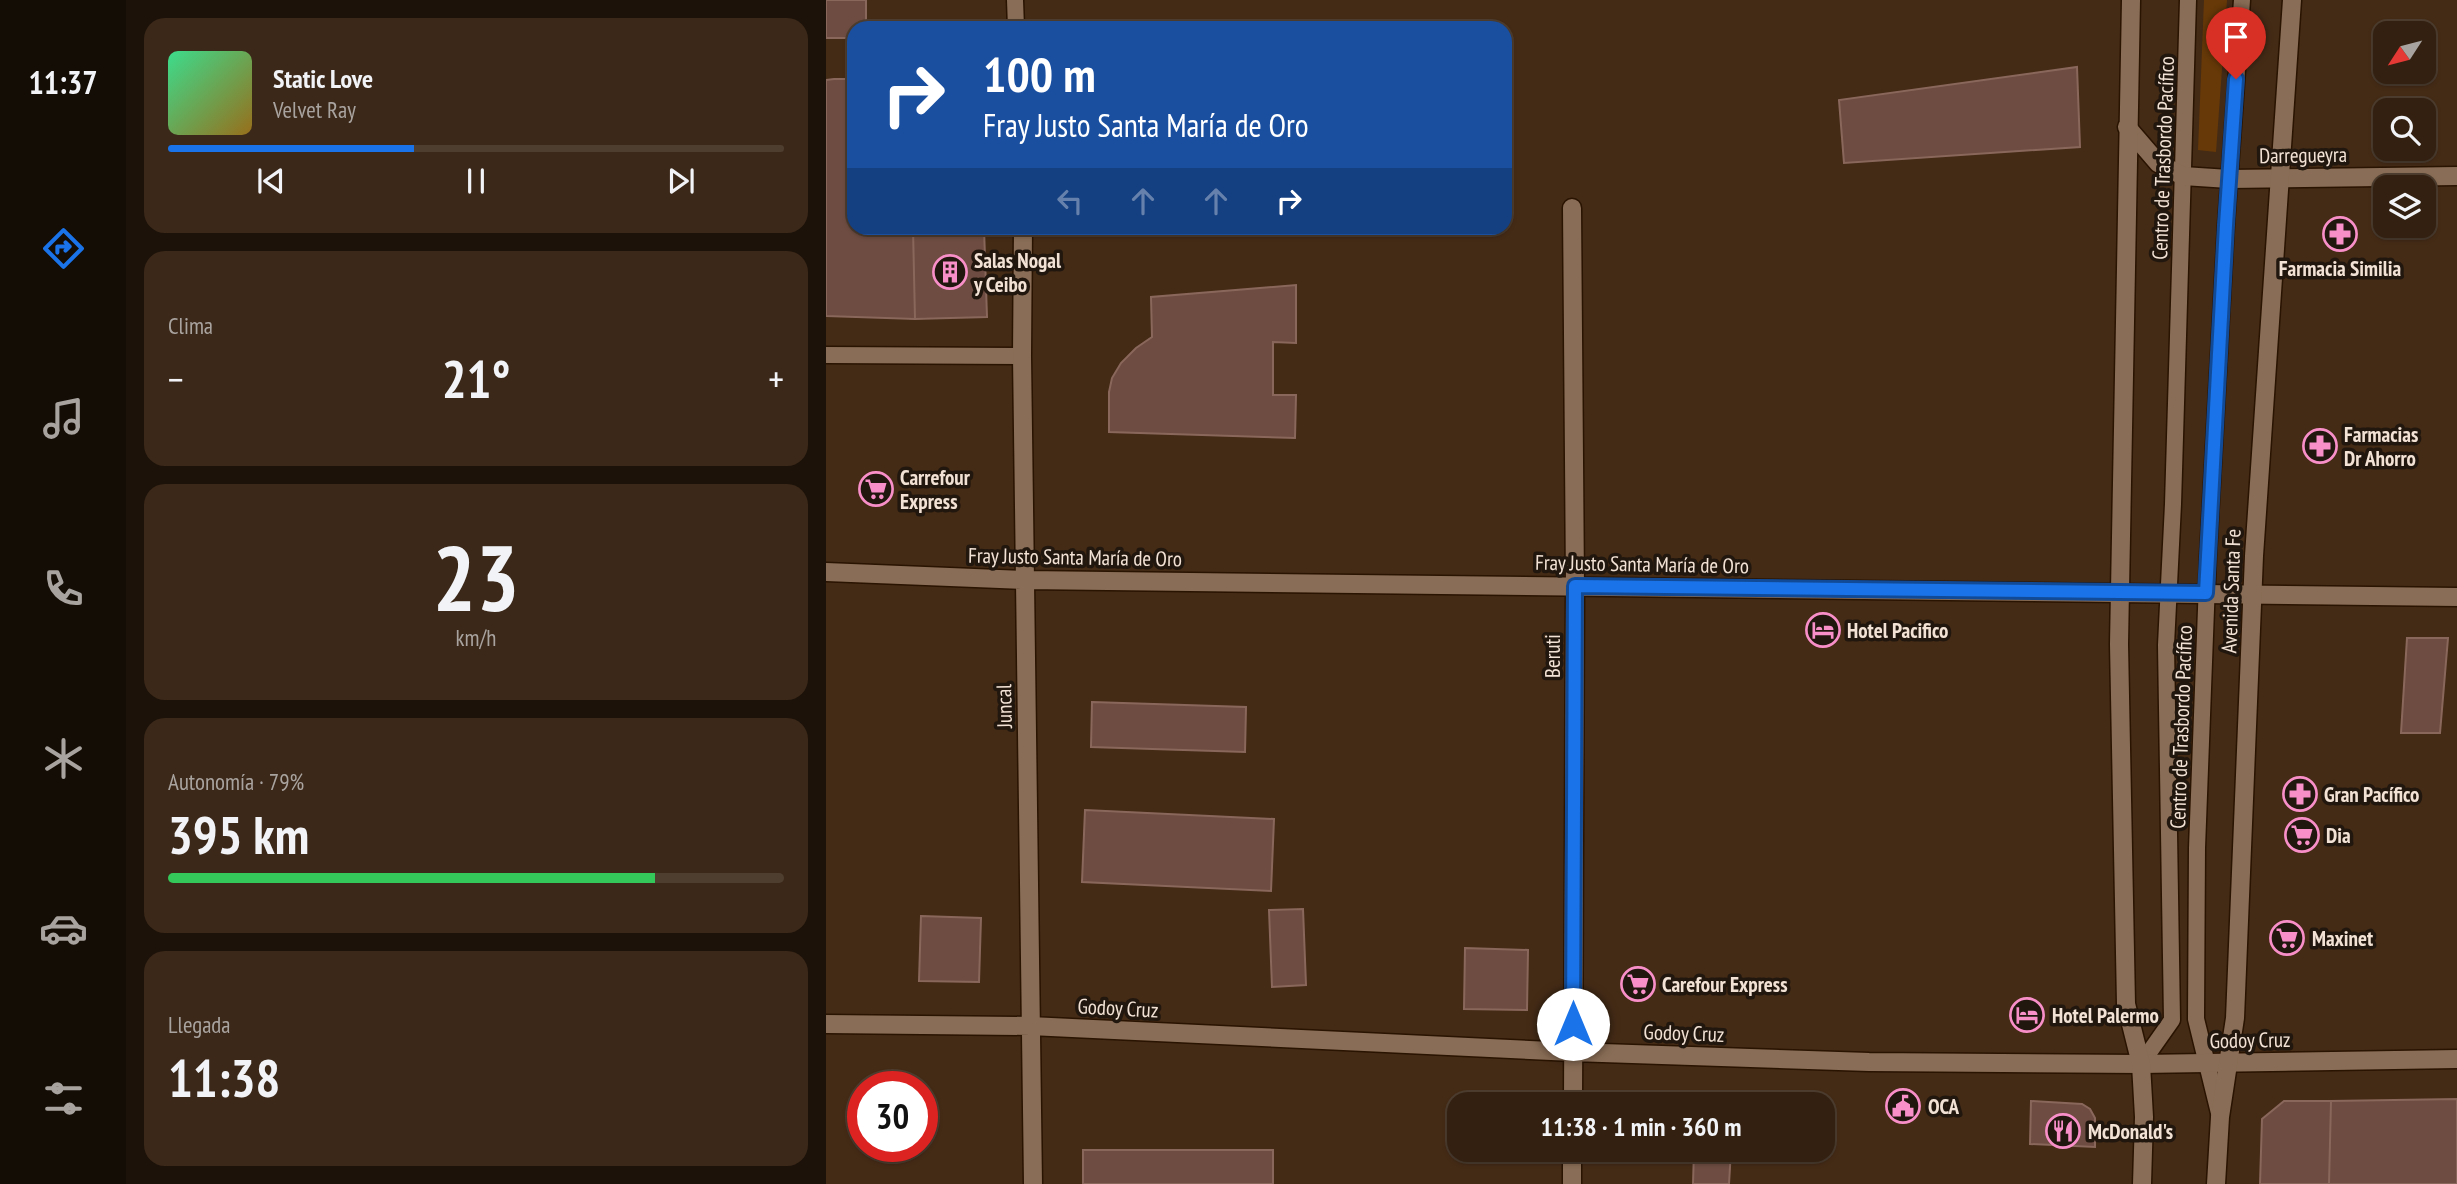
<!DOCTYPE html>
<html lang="es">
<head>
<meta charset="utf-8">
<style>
	:root { --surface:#332010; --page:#3b2819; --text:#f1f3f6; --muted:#a9a39f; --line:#4e3e30; --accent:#1a73e8 }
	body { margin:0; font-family:"PT Sans Narrow",sans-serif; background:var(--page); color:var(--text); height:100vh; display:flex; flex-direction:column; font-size:26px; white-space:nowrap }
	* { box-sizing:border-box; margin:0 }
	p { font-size:23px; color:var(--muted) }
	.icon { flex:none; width:38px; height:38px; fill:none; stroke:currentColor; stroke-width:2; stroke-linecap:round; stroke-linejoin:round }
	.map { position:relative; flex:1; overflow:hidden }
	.panel { display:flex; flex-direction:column; gap:18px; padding:18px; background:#1c1209; width:700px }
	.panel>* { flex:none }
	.hud { position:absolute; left:21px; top:21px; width:665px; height:214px; border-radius:21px; box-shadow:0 2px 5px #0004,0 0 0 2px var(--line); background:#1a4fa0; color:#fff; overflow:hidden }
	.needle { width:46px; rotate:234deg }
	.fabs { position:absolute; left:1547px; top:21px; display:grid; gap:14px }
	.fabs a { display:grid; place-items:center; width:63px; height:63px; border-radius:14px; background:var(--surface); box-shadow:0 2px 5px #0004,0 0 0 2px var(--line); font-size:35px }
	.speed { position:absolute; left:21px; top:1071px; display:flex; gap:14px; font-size:35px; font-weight:700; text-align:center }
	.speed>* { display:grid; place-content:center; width:91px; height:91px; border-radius:50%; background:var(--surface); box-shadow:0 2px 5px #0004,0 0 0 2px var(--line); line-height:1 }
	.speed .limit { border:10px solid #d22; background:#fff; color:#111 }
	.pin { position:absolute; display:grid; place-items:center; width:60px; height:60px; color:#fff; margin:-72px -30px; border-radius:50% 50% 50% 0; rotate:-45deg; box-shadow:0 0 7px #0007 }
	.pin .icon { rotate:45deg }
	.me { position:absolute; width:77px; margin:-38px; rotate:0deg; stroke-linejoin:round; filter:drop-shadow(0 0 5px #0008) }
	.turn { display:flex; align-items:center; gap:24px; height:147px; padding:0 21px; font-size:32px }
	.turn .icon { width:91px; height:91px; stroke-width:2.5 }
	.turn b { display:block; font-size:49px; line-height:60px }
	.lanes { display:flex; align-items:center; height:66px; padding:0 21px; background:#0003; justify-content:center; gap:35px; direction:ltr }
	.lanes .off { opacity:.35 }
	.big { font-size:52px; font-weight:800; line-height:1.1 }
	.panel .widget { flex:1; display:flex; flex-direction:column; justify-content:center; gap:10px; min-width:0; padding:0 24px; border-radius:21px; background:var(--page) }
	.panel .dial { align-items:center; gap:0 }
	.dial b { font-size:91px; line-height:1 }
	.song { display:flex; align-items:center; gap:21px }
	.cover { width:84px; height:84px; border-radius:10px; background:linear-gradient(135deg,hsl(150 70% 55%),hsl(40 70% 35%)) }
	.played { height:7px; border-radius:4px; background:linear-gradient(90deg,var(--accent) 40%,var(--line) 40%) }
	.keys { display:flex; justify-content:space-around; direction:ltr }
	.heat { display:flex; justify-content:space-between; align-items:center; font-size:38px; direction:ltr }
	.charge { height:10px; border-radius:5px; background:linear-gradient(90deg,#34c759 79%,var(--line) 0) }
	.trip { position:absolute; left:621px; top:1092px; width:388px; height:70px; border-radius:21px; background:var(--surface); box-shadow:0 2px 5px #0004,0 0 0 2px var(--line); font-weight:800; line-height:70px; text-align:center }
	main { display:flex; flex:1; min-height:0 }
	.tabs { display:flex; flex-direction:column; width:126px; justify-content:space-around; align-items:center; background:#140d06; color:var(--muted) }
	.tabs .icon { width:49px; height:49px }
	.tabs .active { color:var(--accent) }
	.tabs b { font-size:32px; color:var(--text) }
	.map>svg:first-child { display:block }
	.green { fill:#673908 }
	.building { fill:#6e4c41; stroke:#8a675b; stroke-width:2 }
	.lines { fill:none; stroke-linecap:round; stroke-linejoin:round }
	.lane-casing { stroke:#291301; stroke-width:19 }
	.street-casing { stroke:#291301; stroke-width:21 }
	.secondary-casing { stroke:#291301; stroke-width:21 }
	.lane { stroke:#896d56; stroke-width:16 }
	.street { stroke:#896d56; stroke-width:18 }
	.secondary { stroke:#896d56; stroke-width:18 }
	.route-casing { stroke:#114b97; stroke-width:18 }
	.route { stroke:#1a73e8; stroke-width:12 }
	.labels { text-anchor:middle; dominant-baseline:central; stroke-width:7; stroke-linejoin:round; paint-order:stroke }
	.street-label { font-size:21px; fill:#f2e2d5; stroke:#22170e }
	.poi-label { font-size:21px; font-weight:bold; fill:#f2e2d5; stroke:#22170e; text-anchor:start }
</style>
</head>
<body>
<main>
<nav class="tabs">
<b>11:37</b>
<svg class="icon active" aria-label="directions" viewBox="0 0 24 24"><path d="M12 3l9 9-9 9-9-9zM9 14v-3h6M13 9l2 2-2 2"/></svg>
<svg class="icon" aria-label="music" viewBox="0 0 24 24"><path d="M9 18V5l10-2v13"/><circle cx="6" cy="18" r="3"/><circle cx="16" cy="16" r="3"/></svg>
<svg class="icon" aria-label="phone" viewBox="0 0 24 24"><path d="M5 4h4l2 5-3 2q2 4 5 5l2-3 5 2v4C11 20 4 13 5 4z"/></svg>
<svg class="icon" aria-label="climate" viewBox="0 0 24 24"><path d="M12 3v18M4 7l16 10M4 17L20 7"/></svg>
<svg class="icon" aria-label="car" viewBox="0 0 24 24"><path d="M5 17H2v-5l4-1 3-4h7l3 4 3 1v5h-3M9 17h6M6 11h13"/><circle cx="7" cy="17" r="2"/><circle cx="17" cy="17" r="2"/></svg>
<svg class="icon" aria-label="filters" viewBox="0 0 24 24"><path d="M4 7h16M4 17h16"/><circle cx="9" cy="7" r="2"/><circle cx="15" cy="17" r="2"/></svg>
</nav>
<section class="panel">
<div class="widget">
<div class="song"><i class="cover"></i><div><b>Static Love</b><p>Velvet Ray</p></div></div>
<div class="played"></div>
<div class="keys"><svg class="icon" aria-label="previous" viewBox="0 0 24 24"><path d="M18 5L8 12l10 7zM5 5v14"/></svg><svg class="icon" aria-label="pause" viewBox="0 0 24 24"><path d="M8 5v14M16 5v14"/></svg><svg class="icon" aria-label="next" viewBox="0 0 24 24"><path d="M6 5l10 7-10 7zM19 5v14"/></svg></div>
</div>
<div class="widget"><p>Clima</p>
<div class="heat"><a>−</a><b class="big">21°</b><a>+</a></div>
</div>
<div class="widget dial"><b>23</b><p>km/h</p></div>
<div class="widget"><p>Autonomía · 79%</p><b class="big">395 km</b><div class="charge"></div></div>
<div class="widget"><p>Llegada</p><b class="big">11:38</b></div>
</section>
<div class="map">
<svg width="1631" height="1184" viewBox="0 0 1631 1184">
	<rect width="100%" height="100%" fill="#442b16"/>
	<path class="green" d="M1378,0H1401L1390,152L1372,150Z"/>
	<path class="building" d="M0,0H40V28H28V38H0Z
		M1251,67L1254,147L1018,163L1013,100Z
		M8,79H28V228H87L89,319L0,316V80Z
		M87,228H158L161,317L89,319Z
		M470,285V343L447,342V395H470L469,438L283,432V392L286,378L295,363L310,348L326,337L325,297Z
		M1581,638H1622L1614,733H1575Z
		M266,702L420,707L419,752L265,747Z
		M259,810L448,819L445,891L256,882Z
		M477,909L480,985L446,987L443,910Z
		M95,916L155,918L153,982L93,981Z
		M639,948L702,950L701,1010L638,1009Z
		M870,1095L906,1097V1104H869Z
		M1631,1099V1184H1503L1505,1101Z
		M1205,1101L1256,1104L1264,1109L1269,1118V1147L1204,1144Z
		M1458,1101H1505L1503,1184H1434L1436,1119Z
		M257,1150H447V1184H257Z
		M868,1150H905L903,1184H867Z"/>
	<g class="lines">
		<g class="lane-casing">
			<path id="lane" d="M189,0L190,28
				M0,355L196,356
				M1315,1064L1346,1020L1340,645L1347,504L1362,0
				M1394,1117L1370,1019L1371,848L1382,556L1400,225L1416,0"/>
		</g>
		<g class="street-casing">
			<path id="street" d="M1301,127L1332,163L1357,176L1403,179L1631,176
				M746,208L749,586L747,1104
				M197,228L196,356L207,1184
				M0,572L200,580L1631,597
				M0,1024L204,1026L747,1052L1043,1062L1315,1064L1631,1059
				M746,1184V1150"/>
		</g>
		<g class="secondary-casing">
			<path id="secondary" d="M1305,0L1293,644L1300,1004L1315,1064L1318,1117L1316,1184
				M1390,1184L1394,1117L1409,1018L1428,556L1466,0"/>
		</g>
		<use href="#lane" class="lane"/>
		<use href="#street" class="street"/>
		<use href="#secondary" class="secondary"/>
	</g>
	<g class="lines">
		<g class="route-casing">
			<path id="route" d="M747,1024L749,586L1380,593L1400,225L1410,79"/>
		</g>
		<use href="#route" class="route"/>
	</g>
	<defs>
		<g id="pharmacy-ring" transform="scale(1.75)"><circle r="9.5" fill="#22170e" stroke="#f98fc9" stroke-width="1.5"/><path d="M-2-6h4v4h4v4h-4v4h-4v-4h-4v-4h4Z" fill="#f98fc9"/></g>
		<g id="building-ring" transform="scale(1.75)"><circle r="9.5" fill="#22170e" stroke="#f98fc9" stroke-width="1.5"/><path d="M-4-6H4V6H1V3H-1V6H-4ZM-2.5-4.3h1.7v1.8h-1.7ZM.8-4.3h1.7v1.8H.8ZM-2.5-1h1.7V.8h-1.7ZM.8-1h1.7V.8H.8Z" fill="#f98fc9"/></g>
		<g id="supermarket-ring" transform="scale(1.75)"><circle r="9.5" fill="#22170e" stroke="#f98fc9" stroke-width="1.5"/><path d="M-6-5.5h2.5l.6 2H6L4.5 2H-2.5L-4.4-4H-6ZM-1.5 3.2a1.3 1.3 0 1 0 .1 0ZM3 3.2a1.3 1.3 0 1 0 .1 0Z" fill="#f98fc9"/></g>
		<g id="hotel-ring" transform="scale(1.75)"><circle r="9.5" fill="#22170e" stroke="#f98fc9" stroke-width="1.5"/><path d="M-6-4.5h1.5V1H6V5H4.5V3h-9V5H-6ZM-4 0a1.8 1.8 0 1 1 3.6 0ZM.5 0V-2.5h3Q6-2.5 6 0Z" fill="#f98fc9"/></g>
		<g id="civic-ring" transform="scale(1.75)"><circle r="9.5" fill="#22170e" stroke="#f98fc9" stroke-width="1.5"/><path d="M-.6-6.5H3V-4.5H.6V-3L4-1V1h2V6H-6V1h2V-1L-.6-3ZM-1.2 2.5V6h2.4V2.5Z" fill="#f98fc9"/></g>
		<g id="restaurant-ring" transform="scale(1.75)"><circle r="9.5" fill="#22170e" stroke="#f98fc9" stroke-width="1.5"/><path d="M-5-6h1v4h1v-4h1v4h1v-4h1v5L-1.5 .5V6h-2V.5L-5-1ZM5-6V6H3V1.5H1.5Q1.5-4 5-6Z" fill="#f98fc9"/></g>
	</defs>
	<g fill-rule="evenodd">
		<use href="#pharmacy-ring" x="1514" y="234"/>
		<use href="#building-ring" x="124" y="272"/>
		<use href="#pharmacy-ring" x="1494" y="446"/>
		<use href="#supermarket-ring" x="50" y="489"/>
		<use href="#hotel-ring" x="997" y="630"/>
		<use href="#pharmacy-ring" x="1474" y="794"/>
		<use href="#supermarket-ring" x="1476" y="835"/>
		<use href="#supermarket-ring" x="1461" y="938"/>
		<use href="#supermarket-ring" x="812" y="984"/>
		<use href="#hotel-ring" x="1201" y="1015"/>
		<use href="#civic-ring" x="1077" y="1106"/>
		<use href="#restaurant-ring" x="1237" y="1131"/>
	</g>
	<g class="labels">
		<g class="street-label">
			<text transform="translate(1477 155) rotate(-1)">Darregueyra</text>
			<text transform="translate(1337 158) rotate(-88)">Centro de Trasbordo Pacífico</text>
			<text transform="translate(249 557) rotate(1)">Fray Justo Santa María de Oro</text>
			<text transform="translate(816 564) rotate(1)">Fray Justo Santa María de Oro</text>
			<text transform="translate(1405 591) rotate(-88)">Avenida Santa Fe</text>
			<text transform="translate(726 656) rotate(-90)">Beruti</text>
			<text transform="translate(178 706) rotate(-91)">Juncal</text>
			<text transform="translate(1355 727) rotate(-88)">Centro de Trasbordo Pacífico</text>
			<text transform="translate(292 1008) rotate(3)">Godoy Cruz</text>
			<text transform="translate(858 1033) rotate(2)">Godoy Cruz</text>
			<text transform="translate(1424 1040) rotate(-1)">Godoy Cruz</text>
		</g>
		<g class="poi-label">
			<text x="148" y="260">Salas Nogal<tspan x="148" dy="24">y Ceibo</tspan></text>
			<text x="1514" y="268" text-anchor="middle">Farmacia Similia</text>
			<text x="1518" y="434">Farmacias<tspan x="1518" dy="24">Dr Ahorro</tspan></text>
			<text x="74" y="477">Carrefour<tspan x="74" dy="24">Express</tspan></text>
			<text x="1021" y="630">Hotel Pacifico</text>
			<text x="1498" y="794">Gran Pacífico</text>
			<text x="1500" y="835">Dia</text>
			<text x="1486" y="938">Maxinet</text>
			<text x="836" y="984">Carefour Express</text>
			<text x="1226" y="1015">Hotel Palermo</text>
			<text x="1102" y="1106">OCA</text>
			<text x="1262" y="1131">McDonald's</text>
		</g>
	</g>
</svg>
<div class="fabs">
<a><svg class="needle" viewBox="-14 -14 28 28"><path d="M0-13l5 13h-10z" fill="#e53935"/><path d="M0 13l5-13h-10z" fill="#a9a39f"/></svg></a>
<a><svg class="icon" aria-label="search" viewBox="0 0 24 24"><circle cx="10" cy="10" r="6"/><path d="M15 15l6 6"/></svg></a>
<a><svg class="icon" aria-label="layers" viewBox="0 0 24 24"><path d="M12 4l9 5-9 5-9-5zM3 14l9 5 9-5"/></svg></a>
</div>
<div class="speed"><div class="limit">30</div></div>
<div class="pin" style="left:1410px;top:79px;background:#d93025"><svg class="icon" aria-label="arrive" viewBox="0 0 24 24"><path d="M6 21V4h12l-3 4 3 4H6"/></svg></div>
<svg class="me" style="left:747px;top:1024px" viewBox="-20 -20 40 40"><circle r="19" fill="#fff"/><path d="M0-13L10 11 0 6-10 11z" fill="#1a73e8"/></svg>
<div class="trip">11:38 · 1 min · 360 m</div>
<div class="hud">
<div class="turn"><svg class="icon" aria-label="right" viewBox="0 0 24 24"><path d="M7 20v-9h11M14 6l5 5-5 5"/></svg><div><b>100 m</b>Fray Justo Santa María de Oro</div></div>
<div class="lanes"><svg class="icon off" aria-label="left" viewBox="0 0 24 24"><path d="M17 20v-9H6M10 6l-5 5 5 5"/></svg><svg class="icon off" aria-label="ahead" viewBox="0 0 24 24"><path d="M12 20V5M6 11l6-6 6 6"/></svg><svg class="icon off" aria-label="ahead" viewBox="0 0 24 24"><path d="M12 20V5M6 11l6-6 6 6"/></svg><svg class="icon" aria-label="right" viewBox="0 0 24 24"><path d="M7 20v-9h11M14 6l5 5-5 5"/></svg></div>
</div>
</div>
</main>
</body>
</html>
